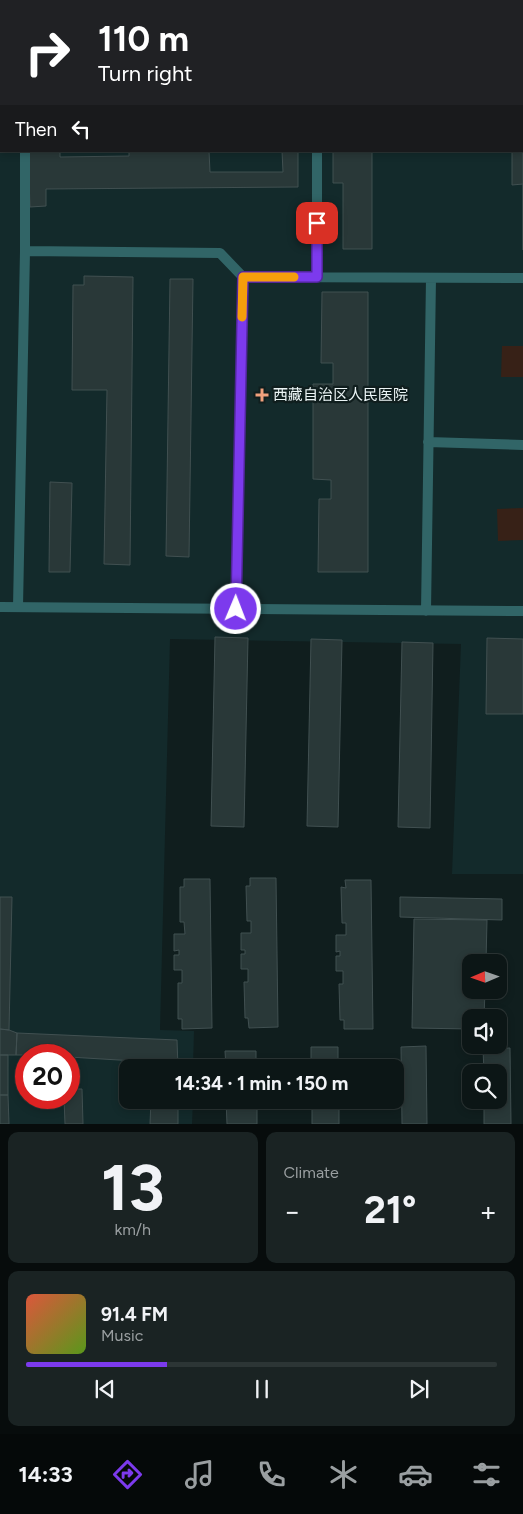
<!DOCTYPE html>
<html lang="en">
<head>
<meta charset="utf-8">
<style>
	:root { --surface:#0c1616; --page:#1a2323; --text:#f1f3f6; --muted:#9a9fa1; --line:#2c3535; --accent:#7c3aed }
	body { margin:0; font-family:Figtree,"Noto Sans SC",sans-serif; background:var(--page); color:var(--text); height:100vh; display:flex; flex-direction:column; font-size:19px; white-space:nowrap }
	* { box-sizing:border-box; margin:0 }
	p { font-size:16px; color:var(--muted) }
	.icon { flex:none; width:28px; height:28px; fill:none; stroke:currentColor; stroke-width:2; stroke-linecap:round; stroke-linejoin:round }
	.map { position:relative; height:1124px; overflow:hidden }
	.drawer { display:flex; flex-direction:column; gap:8px; padding:8px; background:#070c0c; flex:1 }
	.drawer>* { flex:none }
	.guide { position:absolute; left:0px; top:0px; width:524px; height:152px; box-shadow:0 2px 8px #0003,0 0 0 1px var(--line); background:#202124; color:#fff; overflow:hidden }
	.needle { width:32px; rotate:268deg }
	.buttons { position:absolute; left:462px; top:954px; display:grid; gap:10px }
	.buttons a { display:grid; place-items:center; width:45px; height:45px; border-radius:10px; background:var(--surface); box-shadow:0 2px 8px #0003,0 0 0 1px var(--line); font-size:25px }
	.speed { position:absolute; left:15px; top:1044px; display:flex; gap:10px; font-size:25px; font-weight:700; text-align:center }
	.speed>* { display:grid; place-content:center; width:65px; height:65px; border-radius:50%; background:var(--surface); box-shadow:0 2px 8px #0003,0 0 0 1px var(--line); line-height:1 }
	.speed .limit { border:8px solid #d22; background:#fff; color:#111 }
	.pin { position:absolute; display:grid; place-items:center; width:42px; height:42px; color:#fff; margin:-21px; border-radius:10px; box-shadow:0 2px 8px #0006 }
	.me { position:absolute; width:55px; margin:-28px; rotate:1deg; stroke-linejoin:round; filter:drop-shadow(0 0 4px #0008) }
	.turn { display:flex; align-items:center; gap:18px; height:105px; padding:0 15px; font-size:22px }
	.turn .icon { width:65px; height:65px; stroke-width:2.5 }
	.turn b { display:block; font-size:35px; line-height:42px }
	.then { display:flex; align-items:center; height:48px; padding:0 15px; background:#0003; gap:10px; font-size:19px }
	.big { font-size:38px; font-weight:700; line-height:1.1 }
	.drawer .card { flex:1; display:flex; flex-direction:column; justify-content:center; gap:8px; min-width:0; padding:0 18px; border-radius:10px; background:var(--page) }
	.drawer .dial { align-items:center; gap:0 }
	.dial b { font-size:65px; line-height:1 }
	.song { display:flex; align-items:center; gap:15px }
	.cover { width:60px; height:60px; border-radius:8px; background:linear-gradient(135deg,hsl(10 70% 55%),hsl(90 70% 35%)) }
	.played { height:5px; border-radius:2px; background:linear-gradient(90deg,var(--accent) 30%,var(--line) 30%) }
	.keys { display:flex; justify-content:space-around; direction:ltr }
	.heat { display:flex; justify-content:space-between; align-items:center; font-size:28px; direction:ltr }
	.drawer .tiles { flex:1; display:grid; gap:8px; grid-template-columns:1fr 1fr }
	.card:last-child { grid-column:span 2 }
	.trip { position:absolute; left:119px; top:1059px; width:285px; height:50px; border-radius:10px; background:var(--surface); box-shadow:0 2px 8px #0003,0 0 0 1px var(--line); font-weight:700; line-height:50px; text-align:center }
	.tabs { display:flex; height:80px; justify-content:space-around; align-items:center; background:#050909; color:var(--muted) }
	.tabs .icon { width:35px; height:35px }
	.tabs .on { color:var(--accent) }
	.tabs b { font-size:22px; color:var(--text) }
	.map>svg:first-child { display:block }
	.built { fill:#132a2b; fill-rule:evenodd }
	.green { fill:#372117 }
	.building { fill:#293838; stroke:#415051 }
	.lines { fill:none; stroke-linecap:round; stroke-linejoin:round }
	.lane { stroke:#316567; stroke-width:10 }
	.route-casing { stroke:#51269a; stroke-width:12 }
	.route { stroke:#7c3aed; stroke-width:9 }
	.slow { stroke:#f59e0b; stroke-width:9 }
	.poi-dot { fill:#f1a17d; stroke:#101e1e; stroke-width:2 }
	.labels { text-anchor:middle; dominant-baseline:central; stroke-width:4.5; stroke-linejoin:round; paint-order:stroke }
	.poi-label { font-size:15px; fill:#ecf5f6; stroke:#101e1e; text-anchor:start }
</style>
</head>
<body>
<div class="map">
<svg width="523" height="1124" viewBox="0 0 523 1124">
	<rect width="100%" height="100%" fill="#101e1e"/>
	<path class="built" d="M0,0H523V874H452L461,644L170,639L160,1030L194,1031L193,1067L128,1068V1100H193L192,1124H0ZM1,1H522V151H1ZM26,1055H69V1098H26Z"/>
	<path class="green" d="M502,346H523V377H501Z
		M523,508V540L498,541L497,509Z"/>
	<path class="building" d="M331,0H372V1H331Z
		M523,50V250V184L512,185V151H522Z
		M28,151H60V157L129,156V151H209L210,172H283L282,151H298V187L46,189V206L30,207Z
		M333,151H372V249H343V183H333Z
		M84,276L133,277L130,565L104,564L107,390H72L73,285H84Z
		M170,279H193L189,557L166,556Z
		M322,292H368V572H318L319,499H331V480L313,479V384H333V363H321Z
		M50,482L72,483L70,572H49Z
		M215,637L248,638L244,827L211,826Z
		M487,638L523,639V714H486Z
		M311,639L342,640L338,827L307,826Z
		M402,642L433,643L430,828L398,827Z
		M250,878H276L278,1027L249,1028L248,1018H245L244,982H248V969H241V954H245V950H241V933H251V921H247L246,886H250Z
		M184,879H210L212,1028L182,1029V1019H178V983H182V970H174V955H179V950L174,951V934H185L184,922H180V887H184Z
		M345,880H371L373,1029H344V1020H340L339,984H343V971H336V956H340V951L336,952V935H346V923H342L341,887L346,888Z
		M0,897H12L9,1030L0,1029Z
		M400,897L502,899V920L400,917Z
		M414,919L487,920L486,962H471V990H485L484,1018H471V1029L412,1028Z
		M0,1029L9,1030L17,1033L16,1055H0Z
		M17,1033L177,1040L178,1068H151L152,1062L69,1057V1055H16Z
		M426,1046L427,1124H402L401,1047Z
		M311,1047H338V1068H311Z
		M510,1048L511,1124H484V1100H499V1072H484L483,1049Z
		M225,1051H256V1068H226Z
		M0,1055H8V1095H0Z
		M69,1089H82L83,1124H65L64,1098H69Z
		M0,1095H8L9,1124H0Z
		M151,1100H178V1124H150Z
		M226,1100H257V1124H227Z
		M312,1100H339V1124H312Z"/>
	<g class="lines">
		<path class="lane" d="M316,0V1
			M25,1V0
			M317,151V277
			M25,251V151
			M428,442L523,445
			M0,607L523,611
			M18,607L25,251L220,253L243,277L523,278
			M236,609L243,277
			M426,611L431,278"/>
	</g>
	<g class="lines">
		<g class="route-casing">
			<path id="route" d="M236,609L243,277H317V223"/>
		</g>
		<use href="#route" class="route"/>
		<path class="slow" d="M242,317L243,277H294"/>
	</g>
	<path class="poi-dot" d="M259.5 387.5h5v5h5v5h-5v5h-5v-5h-5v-5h5z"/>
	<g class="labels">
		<g class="poi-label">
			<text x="273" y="395">西藏自治区人民医院</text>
		</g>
	</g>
</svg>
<div class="buttons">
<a><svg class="needle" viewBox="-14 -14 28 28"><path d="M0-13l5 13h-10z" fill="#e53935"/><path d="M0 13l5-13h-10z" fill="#9a9fa1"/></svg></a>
<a><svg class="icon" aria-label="sound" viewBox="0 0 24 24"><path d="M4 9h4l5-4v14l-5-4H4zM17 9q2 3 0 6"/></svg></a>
<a><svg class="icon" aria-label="search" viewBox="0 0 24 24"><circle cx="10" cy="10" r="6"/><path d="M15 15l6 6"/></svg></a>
</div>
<div class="speed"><div class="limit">20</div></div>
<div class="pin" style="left:317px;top:223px;background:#d93025"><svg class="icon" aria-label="arrive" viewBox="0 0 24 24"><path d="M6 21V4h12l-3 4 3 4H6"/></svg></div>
<svg class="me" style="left:236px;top:609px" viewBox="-20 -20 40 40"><circle r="17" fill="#7c3aed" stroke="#fff" stroke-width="3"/><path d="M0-11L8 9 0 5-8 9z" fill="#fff"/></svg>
<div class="trip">14:34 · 1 min · 150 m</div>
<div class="guide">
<div class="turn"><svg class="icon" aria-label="right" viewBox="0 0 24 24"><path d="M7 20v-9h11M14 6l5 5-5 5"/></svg><div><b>110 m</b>Turn right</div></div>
<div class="then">Then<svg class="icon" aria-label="left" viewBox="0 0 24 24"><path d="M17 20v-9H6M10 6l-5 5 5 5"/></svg></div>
</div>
</div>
<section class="drawer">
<div class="tiles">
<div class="card dial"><b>13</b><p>km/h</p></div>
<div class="card"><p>Climate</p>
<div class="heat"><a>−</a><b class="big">21°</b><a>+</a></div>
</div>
<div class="card">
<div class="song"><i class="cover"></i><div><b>91.4 FM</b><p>Music</p></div></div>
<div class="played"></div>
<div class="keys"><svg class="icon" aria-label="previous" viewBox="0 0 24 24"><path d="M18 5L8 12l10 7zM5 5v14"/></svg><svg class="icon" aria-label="pause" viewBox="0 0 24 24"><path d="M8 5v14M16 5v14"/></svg><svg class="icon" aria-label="next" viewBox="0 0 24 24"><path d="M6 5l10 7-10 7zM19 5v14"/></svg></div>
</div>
</div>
</section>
<nav class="tabs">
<b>14:33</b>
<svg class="icon on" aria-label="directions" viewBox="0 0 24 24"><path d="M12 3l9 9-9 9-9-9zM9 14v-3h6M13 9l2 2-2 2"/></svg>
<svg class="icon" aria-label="music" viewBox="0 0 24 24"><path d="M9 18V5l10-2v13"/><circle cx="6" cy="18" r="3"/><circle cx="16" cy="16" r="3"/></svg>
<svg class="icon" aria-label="phone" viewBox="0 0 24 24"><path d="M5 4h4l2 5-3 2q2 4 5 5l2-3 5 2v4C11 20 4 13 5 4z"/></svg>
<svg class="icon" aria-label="climate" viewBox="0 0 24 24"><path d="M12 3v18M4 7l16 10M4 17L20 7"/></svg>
<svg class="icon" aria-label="car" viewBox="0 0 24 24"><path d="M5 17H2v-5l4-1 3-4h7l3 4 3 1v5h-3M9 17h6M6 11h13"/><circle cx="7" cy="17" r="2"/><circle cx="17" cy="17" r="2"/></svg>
<svg class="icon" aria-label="filters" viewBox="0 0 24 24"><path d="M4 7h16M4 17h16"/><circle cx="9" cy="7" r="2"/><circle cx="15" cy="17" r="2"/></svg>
</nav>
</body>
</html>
